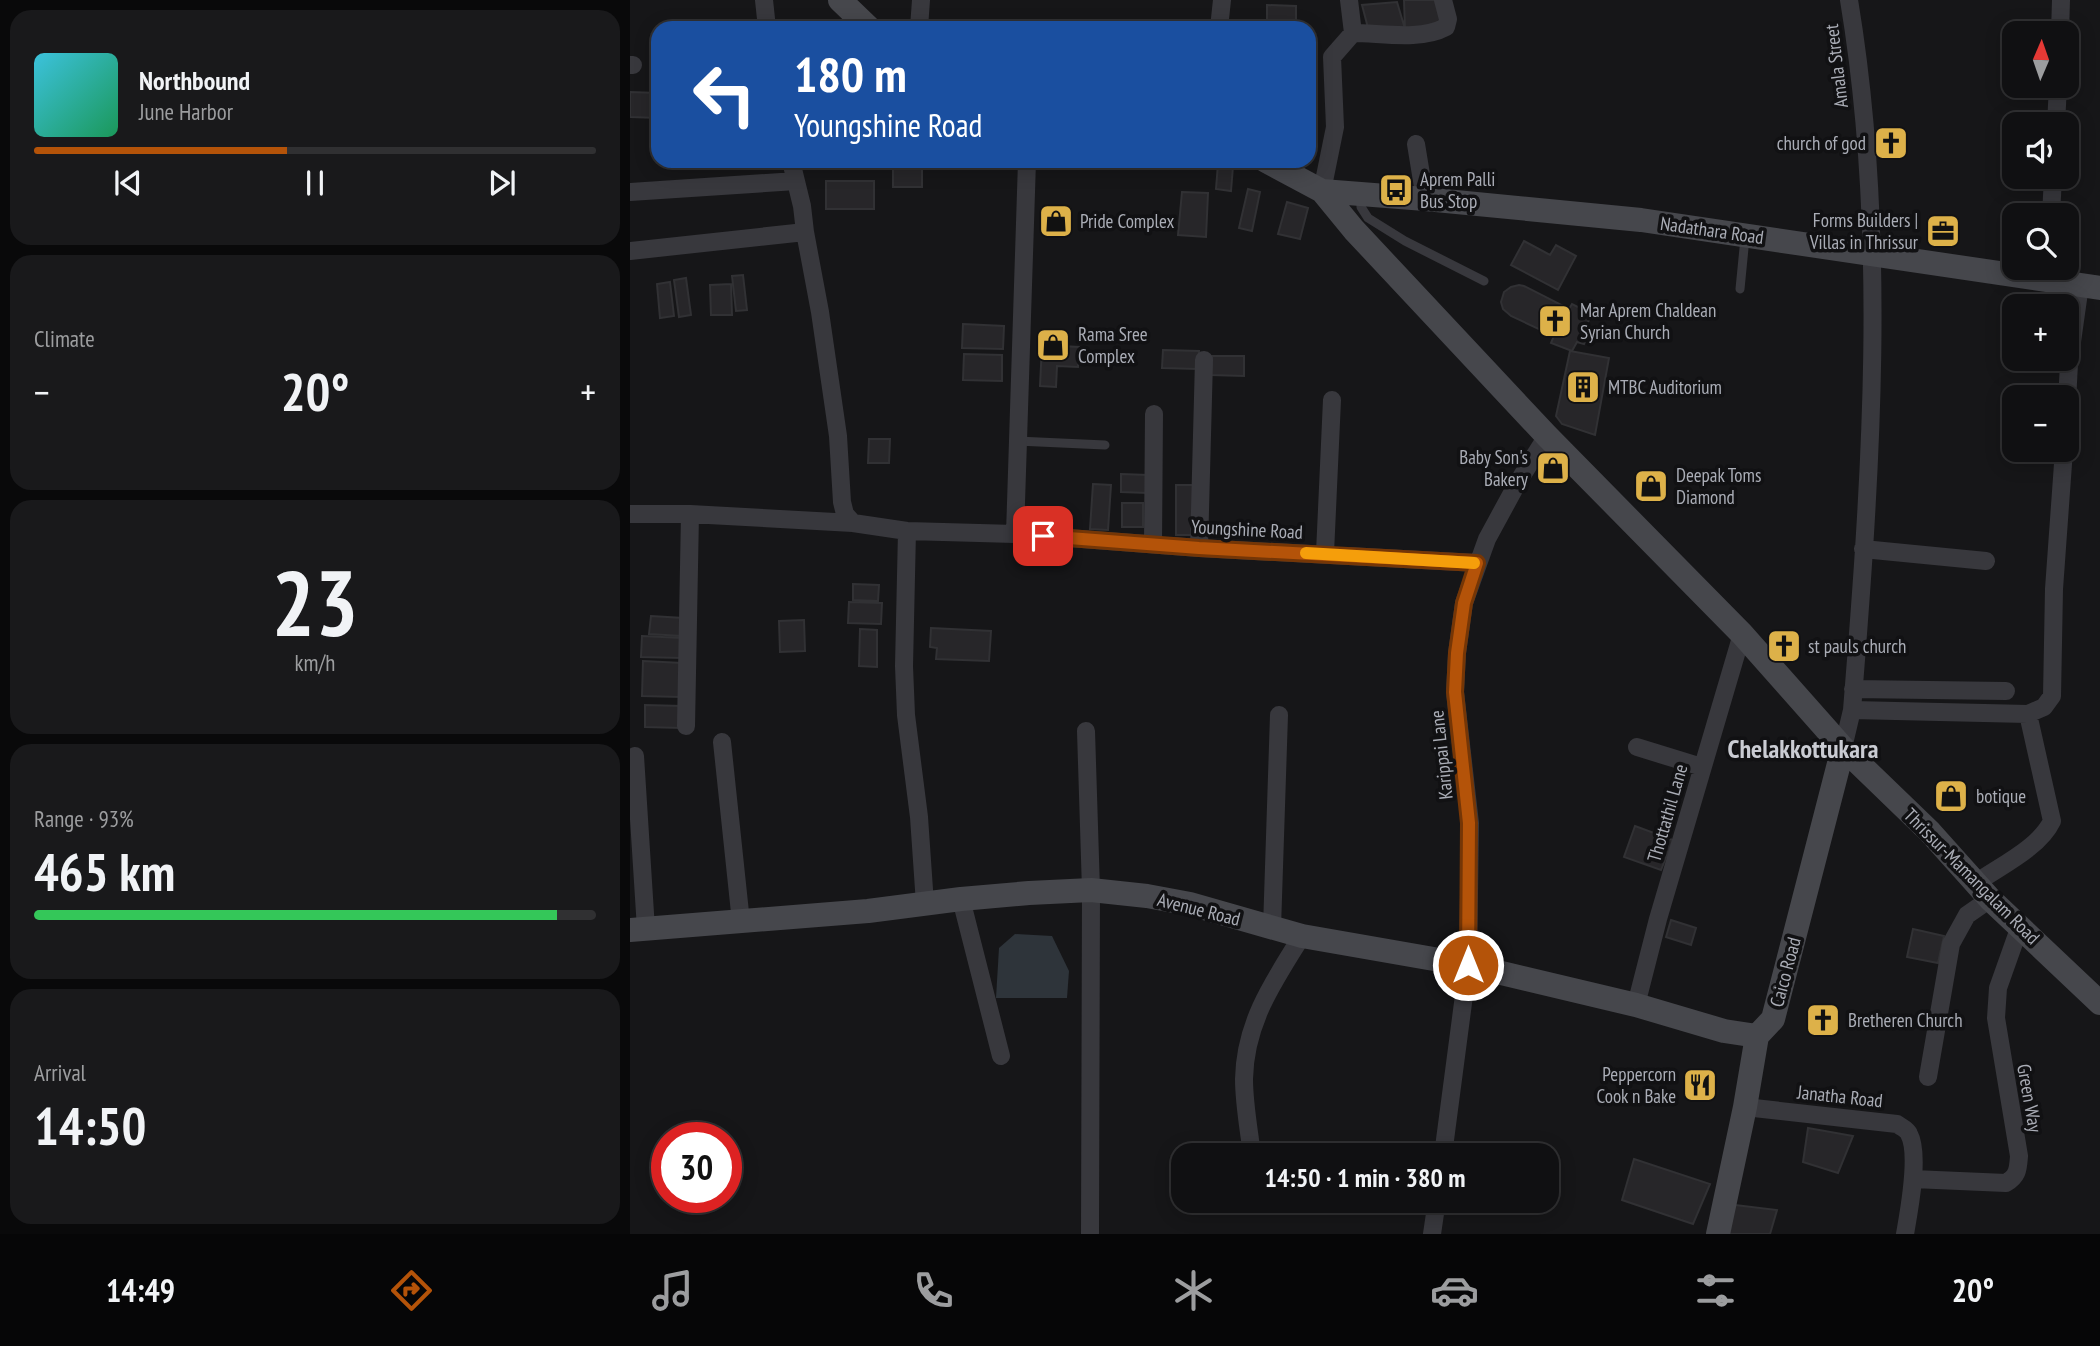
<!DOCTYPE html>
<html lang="en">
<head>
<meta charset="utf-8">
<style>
	:root { --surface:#101012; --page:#19191b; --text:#f1f3f6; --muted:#9c9d9f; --line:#303032; --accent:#b45309 }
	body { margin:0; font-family:"PT Sans Narrow",sans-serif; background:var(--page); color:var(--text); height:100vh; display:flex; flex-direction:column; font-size:26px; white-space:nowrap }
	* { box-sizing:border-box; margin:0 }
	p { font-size:23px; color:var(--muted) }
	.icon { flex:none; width:38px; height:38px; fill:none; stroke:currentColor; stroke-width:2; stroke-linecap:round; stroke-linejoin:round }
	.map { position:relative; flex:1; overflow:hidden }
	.details { display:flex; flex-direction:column; gap:10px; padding:10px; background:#09090a; width:630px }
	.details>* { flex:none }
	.top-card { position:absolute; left:21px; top:21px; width:665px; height:147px; border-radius:21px; box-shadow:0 4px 18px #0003,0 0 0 2px var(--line); background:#1a4fa0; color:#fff; overflow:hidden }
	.needle { width:46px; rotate:2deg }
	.tools { position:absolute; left:1372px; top:21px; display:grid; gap:14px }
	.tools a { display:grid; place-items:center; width:77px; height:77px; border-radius:14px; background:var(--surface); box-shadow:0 4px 18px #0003,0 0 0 2px var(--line); font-size:35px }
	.speed { position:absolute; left:21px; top:1122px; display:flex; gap:14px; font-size:35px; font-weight:700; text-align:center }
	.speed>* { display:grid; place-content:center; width:91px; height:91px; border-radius:50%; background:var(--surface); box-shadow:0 4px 18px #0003,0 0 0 2px var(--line); line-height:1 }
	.speed .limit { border:10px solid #d22; background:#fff; color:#111 }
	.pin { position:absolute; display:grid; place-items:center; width:60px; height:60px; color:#fff; margin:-30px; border-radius:14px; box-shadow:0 4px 10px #0006 }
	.me { position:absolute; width:77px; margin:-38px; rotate:0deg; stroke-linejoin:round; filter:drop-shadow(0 0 5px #0008) }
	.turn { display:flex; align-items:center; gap:24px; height:147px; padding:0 28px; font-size:32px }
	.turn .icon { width:91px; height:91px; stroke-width:2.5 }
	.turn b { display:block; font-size:49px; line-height:60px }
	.big { font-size:52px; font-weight:700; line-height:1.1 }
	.details .widget { flex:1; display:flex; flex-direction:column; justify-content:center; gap:10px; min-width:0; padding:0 24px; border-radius:21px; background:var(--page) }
	.details .dial { align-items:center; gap:0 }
	.dial b { font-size:91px; line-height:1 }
	.song { display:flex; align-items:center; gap:21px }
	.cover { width:84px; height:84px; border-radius:10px; background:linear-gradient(135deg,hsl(190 70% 55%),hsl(150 70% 35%)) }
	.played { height:7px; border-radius:4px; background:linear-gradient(90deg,var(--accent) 45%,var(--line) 45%) }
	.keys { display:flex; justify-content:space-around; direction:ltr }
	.heat { display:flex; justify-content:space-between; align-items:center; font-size:38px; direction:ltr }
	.charge { height:10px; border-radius:5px; background:linear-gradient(90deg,#34c759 93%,var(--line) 0) }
	.trip { position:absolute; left:541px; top:1143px; width:388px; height:70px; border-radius:21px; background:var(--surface); box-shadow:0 4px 18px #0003,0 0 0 2px var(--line); font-weight:700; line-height:70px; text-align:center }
	.dock { display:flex; height:112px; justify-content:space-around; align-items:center; background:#060607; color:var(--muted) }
	.dock .icon { width:49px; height:49px }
	.dock .selected { color:var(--accent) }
	.dock b { font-size:32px; color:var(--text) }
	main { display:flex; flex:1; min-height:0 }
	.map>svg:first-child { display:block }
	.water { fill:#2e343a }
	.building { fill:#272629; stroke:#313134; stroke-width:2 }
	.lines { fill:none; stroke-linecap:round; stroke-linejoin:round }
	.lane { stroke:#38383d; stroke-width:9 }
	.street { stroke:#38383d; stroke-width:18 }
	.secondary { stroke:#46474c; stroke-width:24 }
	.route-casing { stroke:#753606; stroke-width:18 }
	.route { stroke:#b45309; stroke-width:12 }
	.slow { stroke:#f59e0b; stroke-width:12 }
	.labels { text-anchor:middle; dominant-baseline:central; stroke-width:7; stroke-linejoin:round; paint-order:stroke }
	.street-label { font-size:19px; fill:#aaadb6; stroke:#111113 }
	.poi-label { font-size:19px; fill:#aaadb6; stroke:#111113; text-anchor:start }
	.district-label { font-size:26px; font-weight:bold; fill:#caccd3; stroke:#111113 }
</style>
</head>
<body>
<main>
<section class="details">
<div class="widget">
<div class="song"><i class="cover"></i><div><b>Northbound</b><p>June Harbor</p></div></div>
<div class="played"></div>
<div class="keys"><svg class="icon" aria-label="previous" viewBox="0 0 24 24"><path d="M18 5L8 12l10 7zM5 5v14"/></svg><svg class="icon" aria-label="pause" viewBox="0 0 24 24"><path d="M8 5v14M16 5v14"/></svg><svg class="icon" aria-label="next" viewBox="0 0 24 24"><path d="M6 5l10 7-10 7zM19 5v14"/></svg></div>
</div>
<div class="widget"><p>Climate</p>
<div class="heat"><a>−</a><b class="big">20°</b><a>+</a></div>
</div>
<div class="widget dial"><b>23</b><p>km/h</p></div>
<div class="widget"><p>Range · 93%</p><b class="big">465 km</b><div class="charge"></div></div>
<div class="widget"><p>Arrival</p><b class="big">14:50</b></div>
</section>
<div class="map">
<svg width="1470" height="1234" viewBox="0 0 1470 1234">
	<rect width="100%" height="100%" fill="#161618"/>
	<path class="water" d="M385,934L422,936L439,971L437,998H366L369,948Z"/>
	<path class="building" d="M774,0H806L812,25L775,29Z
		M767,2L775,29L738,28L732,5Z
		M637,5L666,6V28H637Z
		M0,92L28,93V118L0,117Z
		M263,161H292V187H263Z
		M588,164L603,166L601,191L586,189Z
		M196,181H244V209H196Z
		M618,189L630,192L622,231L609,228Z
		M552,192L578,193L576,237L548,235Z
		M657,202L678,208L670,239L648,234Z
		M894,241L920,255L926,245L946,256L928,290L881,265Z
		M113,275L117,310L106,311L102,276Z
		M56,278L61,315L49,317L44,280Z
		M40,282L44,316L30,318L27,284Z
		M101,284L102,315H81L80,285Z
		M889,285L894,286L939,309L942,304L962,314L956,326L961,328L954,344L947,342L942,351L921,343L924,336L881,316L873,309L871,302L874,292L881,287Z
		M333,324L374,326L373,349L332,348Z
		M412,345L449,347L448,367L427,366L426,387L410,386Z
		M533,350L569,351L568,369L532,368Z
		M940,351L979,358L965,435L932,424L926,416Z
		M334,354L372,355V381L333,380Z
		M582,356H614V376L581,375Z
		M239,439H260L259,463H238Z
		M491,474L518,475V493L491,492Z
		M463,484L481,485L478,530L460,529Z
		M546,485H565V535H546Z
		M492,503H513V527H492Z
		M223,584L249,585L248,601L223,600Z
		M219,602L252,603L251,624L218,623Z
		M21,616L53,618L52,636L19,634Z
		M174,620L175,651L150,652L149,621Z
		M301,628L361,631L359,661L306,659L307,648L300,647Z
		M230,629L247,630V667L229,666Z
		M12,636L52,638V658L11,657Z
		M13,661L52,663L51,697L12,696Z
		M15,705L52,706V728L15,727Z
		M1005,826L1043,840L1031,870L994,857Z
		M1041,920L1066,928L1061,945L1036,937Z
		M1283,929L1314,936L1308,963L1277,957Z
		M1178,1128L1223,1136L1208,1173L1173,1162Z
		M1004,1159L1080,1184L1063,1224L992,1200Z
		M1105,1205L1147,1210L1140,1234H1098Z"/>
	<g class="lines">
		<path class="lane" d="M731,196V207L738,218L775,241L854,281
			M1110,289L1115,238
			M387,441L475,445"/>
		<path class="street" d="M134,0L137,28
			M289,28L291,0
			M589,28L592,0
			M723,33C751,33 790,41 816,27L818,19L813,0
			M1430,33L1431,0
			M0,65H3
			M1426,124L1428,86
			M786,144L795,199
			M161,161L172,206L175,232L190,312L208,436L212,502L215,514L223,523L277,531L385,534L569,548L847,563
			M692,191L705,127L702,57L723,33L719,0
			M0,192L166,181
			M1421,215L1423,177
			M0,251L175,232
			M1437,402L1439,363L1450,285
			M0,514H60L223,523
			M277,531L274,666L276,715L289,817L295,904
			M385,534L397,161
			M523,544L524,414
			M569,548L574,360
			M1233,549L1356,561
			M695,553L702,400
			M1223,689L1376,691
			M1222,710L1398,714
			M56,726L60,514
			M456,731L461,890L460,1234
			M92,742L111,922
			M1007,747L1072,767
			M1213,748L1222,710C1241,475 1258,234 1219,0
			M5,756L16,929
			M1346,883C1370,866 1409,848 1422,821L1398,714L1414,707L1422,696L1424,589L1434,450
			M331,899L371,1056
			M642,928L649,715
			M1006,1005L1028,919L1112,634
			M1298,1077L1321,944L1337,915L1360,899
			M1115,1107L1267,1124C1271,1127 1277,1129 1279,1134C1290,1154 1279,1211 1275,1234
			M622,1155C619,1130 614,1104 614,1079C615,1023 643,982 672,936
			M813,1155L838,965L840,823L825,692L827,653L834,603L857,539L888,482L917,436
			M1283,1179L1376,1183C1388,1176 1388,1169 1389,1156L1366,1018L1368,988L1390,926
			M802,1234L807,1200"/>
		<path class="secondary" d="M210,0L239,28
			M636,161L692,191L724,230L917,436L1112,634L1213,748L1300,832L1360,899L1470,1003
			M692,191L795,199L1011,220L1470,288
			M0,930L238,911L331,899L399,893L461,890L517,896L560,904L672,936L838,965L1006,1005L1094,1031L1127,1036
			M1088,1234L1115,1107L1127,1036L1143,1019L1213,748"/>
	</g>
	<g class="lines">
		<g class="route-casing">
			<path id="route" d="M413,536L569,548L847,563L834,603L827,653L825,692L839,823L838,965"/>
		</g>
		<use href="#route" class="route"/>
		<path class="slow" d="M676,553L844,563"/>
	</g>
	<defs>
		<g id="church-square" transform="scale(1.75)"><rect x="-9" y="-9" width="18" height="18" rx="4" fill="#ddb149" stroke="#111113"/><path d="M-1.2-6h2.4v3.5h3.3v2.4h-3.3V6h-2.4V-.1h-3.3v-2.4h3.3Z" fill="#111"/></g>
		<g id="bus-square" transform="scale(1.75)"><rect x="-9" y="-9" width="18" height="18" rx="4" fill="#ddb149" stroke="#111113"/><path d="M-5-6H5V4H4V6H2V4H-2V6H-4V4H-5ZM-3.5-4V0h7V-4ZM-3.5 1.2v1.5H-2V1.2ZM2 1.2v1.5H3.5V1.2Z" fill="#111"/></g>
		<g id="shop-square" transform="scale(1.75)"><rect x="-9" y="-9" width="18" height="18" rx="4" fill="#ddb149" stroke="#111113"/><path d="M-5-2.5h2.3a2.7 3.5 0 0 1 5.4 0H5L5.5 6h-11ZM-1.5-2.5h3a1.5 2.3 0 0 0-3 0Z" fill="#111"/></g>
		<g id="office-square" transform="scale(1.75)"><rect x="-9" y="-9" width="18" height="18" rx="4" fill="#ddb149" stroke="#111113"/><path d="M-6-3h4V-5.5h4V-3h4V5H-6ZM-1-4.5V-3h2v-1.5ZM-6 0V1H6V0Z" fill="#111"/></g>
		<g id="building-square" transform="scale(1.75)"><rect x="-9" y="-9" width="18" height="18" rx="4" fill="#ddb149" stroke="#111113"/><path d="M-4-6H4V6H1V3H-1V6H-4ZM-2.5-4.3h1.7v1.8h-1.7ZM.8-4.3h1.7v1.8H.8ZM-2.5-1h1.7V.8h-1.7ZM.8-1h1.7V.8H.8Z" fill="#111"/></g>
		<g id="restaurant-square" transform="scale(1.75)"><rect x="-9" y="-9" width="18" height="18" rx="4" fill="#ddb149" stroke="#111113"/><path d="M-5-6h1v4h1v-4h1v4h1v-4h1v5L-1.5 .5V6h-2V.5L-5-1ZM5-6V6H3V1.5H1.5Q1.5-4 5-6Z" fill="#111"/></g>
	</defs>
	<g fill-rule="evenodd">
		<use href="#church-square" x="1261" y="143"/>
		<use href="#bus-square" x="766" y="190"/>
		<use href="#shop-square" x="426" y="221"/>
		<use href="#office-square" x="1313" y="231"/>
		<use href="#church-square" x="925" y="321"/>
		<use href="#shop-square" x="423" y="345"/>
		<use href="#building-square" x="953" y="387"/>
		<use href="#shop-square" x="923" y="468"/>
		<use href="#shop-square" x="1021" y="486"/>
		<use href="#church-square" x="1154" y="646"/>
		<use href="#shop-square" x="1321" y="796"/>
		<use href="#church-square" x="1193" y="1020"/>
		<use href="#restaurant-square" x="1070" y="1085"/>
	</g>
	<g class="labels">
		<g class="street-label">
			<text transform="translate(1206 66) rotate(-97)">Amala Street</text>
			<text transform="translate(1082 230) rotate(8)">Nadathara Road</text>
			<text transform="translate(617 529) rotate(3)">Youngshine Road</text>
			<text transform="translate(811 755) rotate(-96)">Karippai Lane</text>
			<text transform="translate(1037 813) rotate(-74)">Thottathil Lane</text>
			<text transform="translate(1342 876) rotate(45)">Thrissur-Mamangalam Road</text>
			<text transform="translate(569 909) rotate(14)">Avenue Road</text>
			<text transform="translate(1155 972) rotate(-75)">Caico Road</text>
			<text transform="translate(1210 1096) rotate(6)">Janatha Road</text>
			<text transform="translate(1400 1098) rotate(80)">Green Way</text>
		</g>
		<g class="poi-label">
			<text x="1236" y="143" text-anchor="end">church of god</text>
			<text x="790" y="179">Aprem Palli<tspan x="790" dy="22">Bus Stop</tspan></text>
			<text x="1288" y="220" text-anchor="end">Forms Builders |<tspan x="1288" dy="22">Villas in Thrissur</tspan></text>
			<text x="450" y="221">Pride Complex</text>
			<text x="950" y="310">Mar Aprem Chaldean<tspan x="950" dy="22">Syrian Church</tspan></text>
			<text x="448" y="334">Rama Sree<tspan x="448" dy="22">Complex</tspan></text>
			<text x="978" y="387">MTBC Auditorium</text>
			<text x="898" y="457" text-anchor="end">Baby Son's<tspan x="898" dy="22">Bakery</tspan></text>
			<text x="1046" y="475">Deepak Toms<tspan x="1046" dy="22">Diamond</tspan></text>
			<text x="1178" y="646">st pauls church</text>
			<text x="1346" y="796">botique</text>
			<text x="1218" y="1020">Bretheren Church</text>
			<text x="1046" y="1074" text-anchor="end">Peppercorn<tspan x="1046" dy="22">Cook n Bake</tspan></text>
		</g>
		<g class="district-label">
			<text x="1173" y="748">Chelakkottukara</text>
		</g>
	</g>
</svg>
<div class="tools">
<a><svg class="needle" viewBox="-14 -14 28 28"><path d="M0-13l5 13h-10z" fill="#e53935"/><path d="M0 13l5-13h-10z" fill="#9c9d9f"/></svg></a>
<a><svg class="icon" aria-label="sound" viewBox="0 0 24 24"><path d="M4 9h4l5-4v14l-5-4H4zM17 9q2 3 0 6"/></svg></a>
<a><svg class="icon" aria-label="search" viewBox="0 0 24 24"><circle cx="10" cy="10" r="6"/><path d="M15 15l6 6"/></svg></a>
<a>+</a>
<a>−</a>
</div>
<div class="speed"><div class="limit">30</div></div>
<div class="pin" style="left:413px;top:536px;background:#d93025"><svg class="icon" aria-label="arrive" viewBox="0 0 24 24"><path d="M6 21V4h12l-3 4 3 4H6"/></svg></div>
<svg class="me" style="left:838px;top:965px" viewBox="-20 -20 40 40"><circle r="17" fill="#b45309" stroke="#fff" stroke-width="3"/><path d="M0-11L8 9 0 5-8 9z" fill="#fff"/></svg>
<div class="trip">14:50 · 1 min · 380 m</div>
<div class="top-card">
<div class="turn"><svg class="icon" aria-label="left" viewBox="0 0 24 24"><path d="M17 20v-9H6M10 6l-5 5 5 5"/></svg><div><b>180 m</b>Youngshine Road</div></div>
</div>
</div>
</main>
<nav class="dock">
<b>14:49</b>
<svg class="icon selected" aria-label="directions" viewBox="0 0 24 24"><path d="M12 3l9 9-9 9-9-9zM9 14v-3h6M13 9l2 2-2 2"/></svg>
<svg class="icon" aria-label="music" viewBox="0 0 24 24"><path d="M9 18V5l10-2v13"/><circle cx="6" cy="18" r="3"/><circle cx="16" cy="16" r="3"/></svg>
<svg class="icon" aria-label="phone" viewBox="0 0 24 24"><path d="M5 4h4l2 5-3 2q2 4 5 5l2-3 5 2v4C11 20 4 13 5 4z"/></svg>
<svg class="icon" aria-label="climate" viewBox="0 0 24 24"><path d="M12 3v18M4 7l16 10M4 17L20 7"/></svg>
<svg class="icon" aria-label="car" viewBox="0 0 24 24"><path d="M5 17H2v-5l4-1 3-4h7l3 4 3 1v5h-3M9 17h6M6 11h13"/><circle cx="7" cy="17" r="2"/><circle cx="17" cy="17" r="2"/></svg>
<svg class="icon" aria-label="filters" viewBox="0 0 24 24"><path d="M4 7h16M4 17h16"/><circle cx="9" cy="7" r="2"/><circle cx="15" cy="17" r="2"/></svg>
<b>20°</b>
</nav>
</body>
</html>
